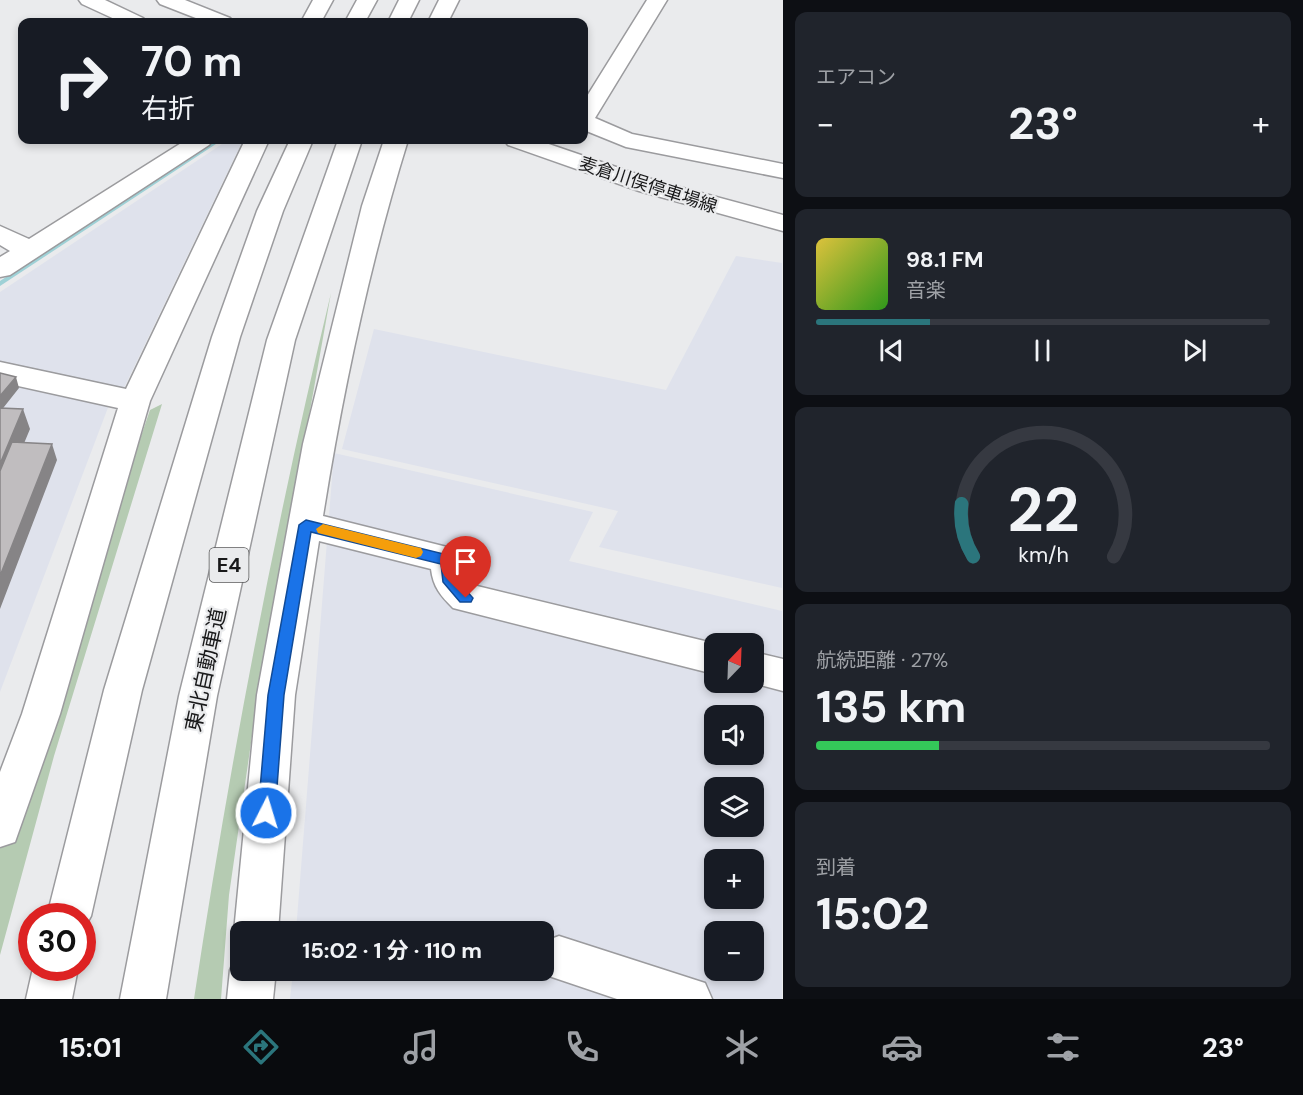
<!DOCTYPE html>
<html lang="ja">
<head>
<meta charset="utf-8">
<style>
	:root { --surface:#171b24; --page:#20242c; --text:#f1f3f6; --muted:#9ea1a6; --line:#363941; --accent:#2b757c }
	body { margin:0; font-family:"DM Sans","Noto Sans JP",sans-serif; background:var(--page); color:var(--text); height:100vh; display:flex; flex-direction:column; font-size:22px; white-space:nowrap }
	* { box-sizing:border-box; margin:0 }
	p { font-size:20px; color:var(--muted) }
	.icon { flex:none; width:33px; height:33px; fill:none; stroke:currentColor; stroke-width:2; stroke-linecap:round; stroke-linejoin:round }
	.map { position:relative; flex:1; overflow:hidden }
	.drawer { display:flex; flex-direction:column; gap:12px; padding:12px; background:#0d0f14; width:520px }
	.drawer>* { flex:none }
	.top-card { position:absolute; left:18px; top:18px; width:570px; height:126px; border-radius:12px; box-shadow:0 3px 9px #0003; background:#171b24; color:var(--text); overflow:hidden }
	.needle { width:39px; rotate:23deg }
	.buttons { position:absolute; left:704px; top:633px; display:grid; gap:12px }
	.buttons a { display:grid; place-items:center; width:60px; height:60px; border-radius:12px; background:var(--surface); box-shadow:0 3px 9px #0003; font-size:30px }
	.speed { position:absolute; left:18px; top:903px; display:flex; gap:12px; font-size:30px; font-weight:700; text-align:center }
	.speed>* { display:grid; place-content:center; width:78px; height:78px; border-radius:50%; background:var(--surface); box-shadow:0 3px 9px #0003; line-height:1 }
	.speed .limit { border:9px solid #d22; background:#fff; color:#111 }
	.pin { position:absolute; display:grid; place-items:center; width:51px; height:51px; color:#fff; margin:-62px -26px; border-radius:50% 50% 50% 0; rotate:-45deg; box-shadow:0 0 6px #0007 }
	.pin .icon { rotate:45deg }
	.me { position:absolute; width:66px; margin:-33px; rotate:5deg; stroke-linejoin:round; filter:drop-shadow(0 0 4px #0008) }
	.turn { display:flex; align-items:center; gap:21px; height:126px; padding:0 24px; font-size:27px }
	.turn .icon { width:78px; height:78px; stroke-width:2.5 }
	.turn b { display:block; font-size:42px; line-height:51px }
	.big { font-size:45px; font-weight:700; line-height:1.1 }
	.drawer .card { flex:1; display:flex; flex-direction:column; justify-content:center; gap:9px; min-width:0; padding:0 21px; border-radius:12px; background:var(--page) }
	.drawer .dial { align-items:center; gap:0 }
	.dial svg { height:156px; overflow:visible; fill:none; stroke:var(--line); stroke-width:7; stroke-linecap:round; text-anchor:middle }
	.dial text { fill:var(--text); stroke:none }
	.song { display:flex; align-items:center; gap:18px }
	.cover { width:72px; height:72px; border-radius:9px; background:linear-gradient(135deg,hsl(50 70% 55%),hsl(110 70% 35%)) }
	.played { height:6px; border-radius:3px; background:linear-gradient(90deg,var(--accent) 25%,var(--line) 25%) }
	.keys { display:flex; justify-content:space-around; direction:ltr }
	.heat { display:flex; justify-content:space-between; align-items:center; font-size:33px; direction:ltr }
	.charge { height:9px; border-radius:4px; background:linear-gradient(90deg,#34c759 27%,var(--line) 0) }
	.trip { position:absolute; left:230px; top:921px; width:324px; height:60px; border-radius:12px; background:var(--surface); box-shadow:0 3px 9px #0003; font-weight:700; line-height:60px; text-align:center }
	.menu { display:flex; height:96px; justify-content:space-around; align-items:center; background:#090b0e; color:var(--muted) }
	.menu .icon { width:42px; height:42px }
	.menu .selected { color:var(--accent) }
	.menu b { font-size:27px; color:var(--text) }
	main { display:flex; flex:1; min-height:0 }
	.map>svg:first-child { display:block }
	.built { fill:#dfe2ec; fill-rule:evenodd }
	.green { fill:#b5cbb2 }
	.water { fill:#9ed1d6 }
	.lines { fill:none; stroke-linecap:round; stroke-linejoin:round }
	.minor-casing { stroke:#9b9b9e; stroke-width:3 }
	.major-casing { stroke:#9b9b9e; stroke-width:3 }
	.highway-casing { stroke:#9b9b9e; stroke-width:3 }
	.minor { fill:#fff; fill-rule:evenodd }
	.major { fill:#fff; fill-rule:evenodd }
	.highway { fill:#fff; fill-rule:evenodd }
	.shaded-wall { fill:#868486 }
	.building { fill:#c0bdbf; stroke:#868486; stroke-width:1.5 }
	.route { fill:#1a73e8; stroke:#114b97; stroke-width:1.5 }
	.slow { fill:#f59e0b }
	.labels { text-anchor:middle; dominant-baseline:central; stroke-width:4.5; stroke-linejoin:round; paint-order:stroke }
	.far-street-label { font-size:18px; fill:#19191a; stroke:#eaebed }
	.shield { fill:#eaebed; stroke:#585859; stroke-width:1.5 }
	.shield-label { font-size:20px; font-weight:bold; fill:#19191a }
	.street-label { font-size:21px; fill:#19191a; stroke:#eaebed }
</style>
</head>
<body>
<main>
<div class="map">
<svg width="783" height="999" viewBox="0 0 783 999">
	<rect width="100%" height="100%" fill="#eaebed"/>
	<path class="built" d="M228,140H243L123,390L0,365V292Z
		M736,256L782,263V588L599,547L618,511L342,449L374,329L666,390Z
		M0,381L109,405L0,692Z
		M334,453L593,512L569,561L782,611V999H290L293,971L543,970V932L296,931ZM714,644H753V682H714ZM714,716H753V754H714ZM714,788H753V826H714ZM714,860H753V898H714ZM714,932H753V970H714Z"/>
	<path class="green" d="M331,293L253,729L229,895L221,999H194C230,762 275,526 331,293Z
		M162,404L54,756L0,955V849L150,410Z"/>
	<path class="water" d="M215,140H222L0,286V281Z"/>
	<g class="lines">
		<g class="minor-casing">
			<path id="minor" d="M79,0H105L143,18L146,22H121L82,4Z
				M313,0H333L321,22H301Z
				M439,0H459L448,22H428Z
				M647,0H667L595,118L632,134L783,164V178L626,147L584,130V101Z
				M186,140H213L209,145L10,275L0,277V257L10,251L0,245V226L29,239Z
				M245,140H269L150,401L60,714L15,842L0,847V772L22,714L118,408L0,382V362L126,389Z
				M384,140H408C370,262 343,390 323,516L459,550C468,566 463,573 477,586L717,644H714V674L453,608C441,596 433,587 431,569L319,541L295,695L278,932H240V947L234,932L257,695L303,444L362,206Z
				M753,652L783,659V691L749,682H753Z
				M559,936L705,983L712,999H617L543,974V942Z
				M240,953V970H276L273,999H227L230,970L237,954Z"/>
		</g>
		<g class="major-casing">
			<path id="major" d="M157,0H185L230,18L233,22H206L160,4Z
				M504,140H537L657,181L783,215V231L639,191L508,145Z"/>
		</g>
		<g class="highway-casing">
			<path id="highway" d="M357,0H377L365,22H345Z
				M399,0H419L408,22H388Z
				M290,140H313L283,211L240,337L142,690L91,916L82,932V916H47L104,690L212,337L257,211Z
				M338,140H362L295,340L217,696L166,999H120L179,696L267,340Z
				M33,968H78L72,999H26Z"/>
		</g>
		<use href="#minor" class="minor"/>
		<use href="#major" class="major"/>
		<use href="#highway" class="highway"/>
	</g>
	<path class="shaded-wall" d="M16,377L19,388L0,412V396Z
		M23,409L30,429L0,501V464Z
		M52,444L57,460L0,609V576Z"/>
	<path class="building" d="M0,373L16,377L0,396Z
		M0,408L23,409L0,464Z
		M12,442L52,444L0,576V471Z"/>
	<path class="route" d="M306,520L452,556L457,580L473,598L471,602H460L443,582L441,564L311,532L284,695L275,813L272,819L266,821L260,819L258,813L268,695L299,525Z"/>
	<path class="slow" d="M323,524L416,547L421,548L423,552L421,556L416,558L318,533L316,529Z"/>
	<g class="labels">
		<g class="far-street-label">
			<text transform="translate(648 185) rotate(18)">麦倉川俣停車場線</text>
		</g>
		<rect class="shield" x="209.5" y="548" width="39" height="34" rx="4.5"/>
		<g class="shield-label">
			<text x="229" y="565">E4</text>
		</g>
		<g class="street-label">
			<text transform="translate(206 670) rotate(-78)">東北自動車道</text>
		</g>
	</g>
</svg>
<div class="buttons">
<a><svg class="needle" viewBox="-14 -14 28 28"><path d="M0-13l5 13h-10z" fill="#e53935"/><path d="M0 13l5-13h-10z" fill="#9ea1a6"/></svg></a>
<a><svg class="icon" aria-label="sound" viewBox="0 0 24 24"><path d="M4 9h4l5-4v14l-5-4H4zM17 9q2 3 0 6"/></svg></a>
<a><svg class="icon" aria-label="layers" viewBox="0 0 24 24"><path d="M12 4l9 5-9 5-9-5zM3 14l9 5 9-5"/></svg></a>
<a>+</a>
<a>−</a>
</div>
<div class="speed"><div class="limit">30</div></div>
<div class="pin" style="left:466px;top:598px;background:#d93025"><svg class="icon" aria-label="arrive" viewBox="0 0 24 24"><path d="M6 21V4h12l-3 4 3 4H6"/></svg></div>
<svg class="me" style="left:266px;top:813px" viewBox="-20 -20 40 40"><circle r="17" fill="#1a73e8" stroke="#fff" stroke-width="3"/><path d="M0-11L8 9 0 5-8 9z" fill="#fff"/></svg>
<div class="trip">15:02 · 1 分 · 110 m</div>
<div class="top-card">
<div class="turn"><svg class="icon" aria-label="right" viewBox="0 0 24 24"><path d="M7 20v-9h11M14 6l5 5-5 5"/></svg><div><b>70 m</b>右折</div></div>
</div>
</div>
<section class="drawer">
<div class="card"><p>エアコン</p>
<div class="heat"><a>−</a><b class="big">23°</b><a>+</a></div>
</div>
<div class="card">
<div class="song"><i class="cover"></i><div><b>98.1 FM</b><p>音楽</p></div></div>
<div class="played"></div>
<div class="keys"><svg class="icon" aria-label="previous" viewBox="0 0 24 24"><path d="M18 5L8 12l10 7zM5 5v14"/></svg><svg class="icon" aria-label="pause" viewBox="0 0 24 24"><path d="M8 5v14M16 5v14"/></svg><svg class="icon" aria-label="next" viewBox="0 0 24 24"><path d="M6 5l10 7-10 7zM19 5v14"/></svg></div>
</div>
<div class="card dial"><svg viewBox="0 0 100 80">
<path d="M14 69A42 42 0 1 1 86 69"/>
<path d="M14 69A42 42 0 0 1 8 42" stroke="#2b757c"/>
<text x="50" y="56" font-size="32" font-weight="700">22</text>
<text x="50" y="72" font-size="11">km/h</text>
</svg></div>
<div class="card"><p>航続距離 · 27%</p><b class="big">135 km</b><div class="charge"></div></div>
<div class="card"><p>到着</p><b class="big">15:02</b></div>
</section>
</main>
<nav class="menu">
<b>15:01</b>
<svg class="icon selected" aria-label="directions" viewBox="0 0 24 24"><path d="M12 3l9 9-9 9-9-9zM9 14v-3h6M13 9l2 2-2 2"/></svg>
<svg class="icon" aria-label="music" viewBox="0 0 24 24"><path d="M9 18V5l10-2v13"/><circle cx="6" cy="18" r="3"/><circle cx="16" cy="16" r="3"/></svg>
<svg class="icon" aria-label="phone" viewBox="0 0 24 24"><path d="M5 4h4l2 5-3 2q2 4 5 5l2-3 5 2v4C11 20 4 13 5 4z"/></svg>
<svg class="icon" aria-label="climate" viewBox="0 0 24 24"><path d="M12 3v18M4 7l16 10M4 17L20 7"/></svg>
<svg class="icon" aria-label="car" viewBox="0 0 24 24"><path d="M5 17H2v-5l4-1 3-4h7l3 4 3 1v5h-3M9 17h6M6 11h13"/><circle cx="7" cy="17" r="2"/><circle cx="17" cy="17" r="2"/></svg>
<svg class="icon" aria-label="filters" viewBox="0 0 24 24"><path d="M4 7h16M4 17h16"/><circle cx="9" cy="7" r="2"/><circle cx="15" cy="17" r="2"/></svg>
<b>23°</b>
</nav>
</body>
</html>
